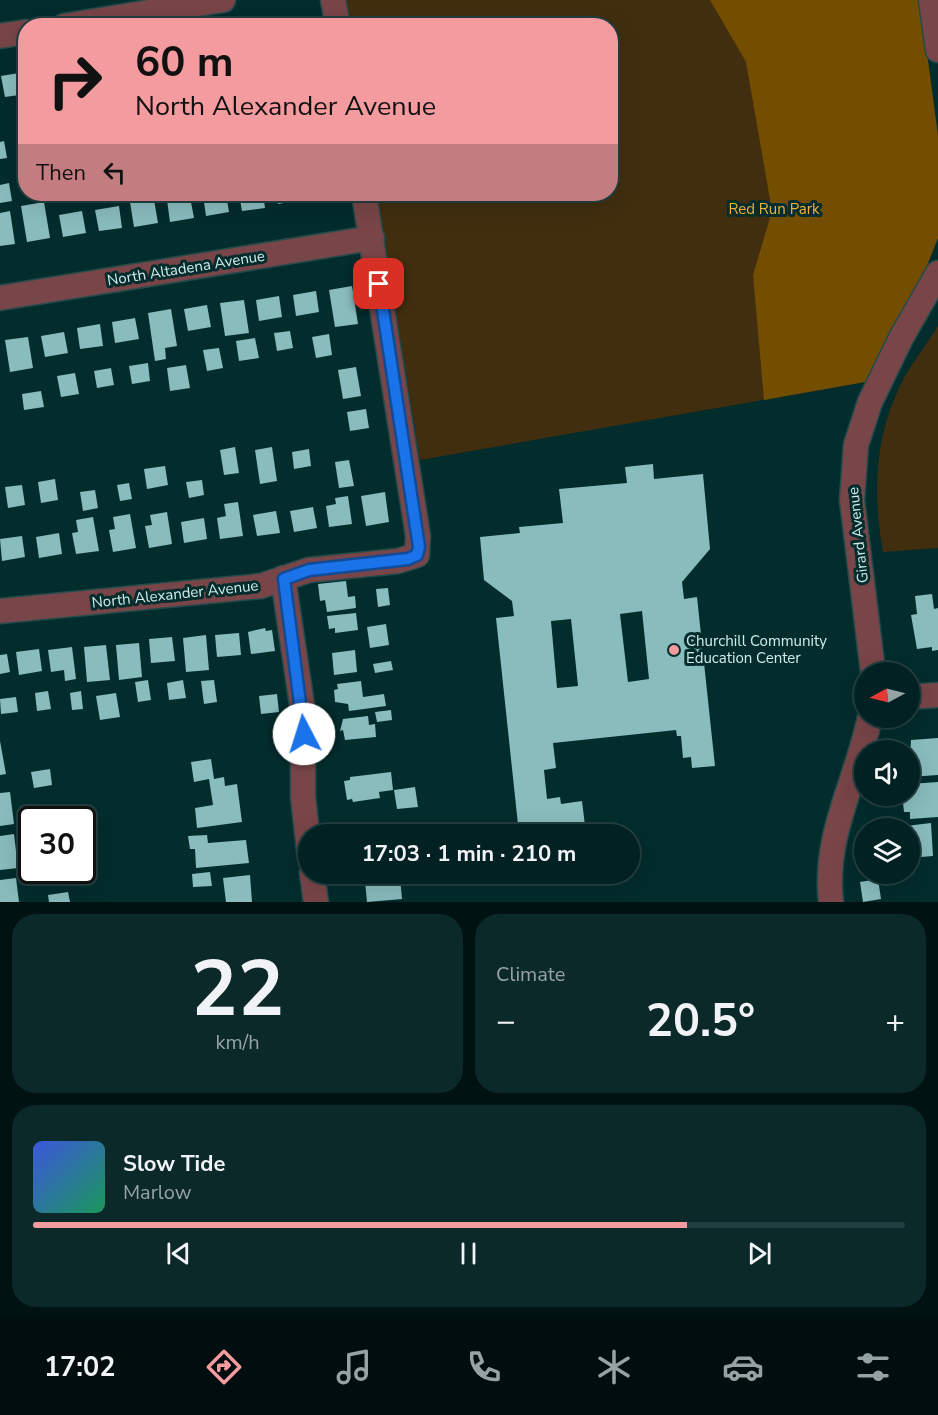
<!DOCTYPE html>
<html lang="en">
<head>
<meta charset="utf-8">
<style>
	:root { --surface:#022122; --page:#0c292a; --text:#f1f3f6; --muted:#96a3a5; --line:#233e40; --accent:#f49b9f }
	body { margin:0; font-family:"Nunito Sans",sans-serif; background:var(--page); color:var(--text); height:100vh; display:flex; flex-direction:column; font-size:22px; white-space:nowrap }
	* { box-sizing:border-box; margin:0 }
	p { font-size:20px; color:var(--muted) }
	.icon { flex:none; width:33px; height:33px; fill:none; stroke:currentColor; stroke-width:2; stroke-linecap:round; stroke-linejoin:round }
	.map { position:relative; height:902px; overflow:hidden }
	.side { display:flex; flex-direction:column; gap:12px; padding:12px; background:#011213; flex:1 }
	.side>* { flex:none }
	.top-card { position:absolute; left:18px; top:18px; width:600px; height:183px; border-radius:24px; box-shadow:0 6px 24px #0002,0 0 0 2px var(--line); background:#f49b9f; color:#111; overflow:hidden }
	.needle { width:39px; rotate:263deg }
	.tools { position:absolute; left:854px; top:662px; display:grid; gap:12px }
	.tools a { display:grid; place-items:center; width:66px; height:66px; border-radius:50%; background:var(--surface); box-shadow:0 6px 24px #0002,0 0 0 2px var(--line); font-size:30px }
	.speed { position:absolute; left:18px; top:806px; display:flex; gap:12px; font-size:30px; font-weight:700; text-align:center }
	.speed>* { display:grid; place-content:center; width:78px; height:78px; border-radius:50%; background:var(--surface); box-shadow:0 6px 24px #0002,0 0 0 2px var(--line); line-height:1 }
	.speed .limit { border:3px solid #111; border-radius:9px; background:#fff; color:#111 }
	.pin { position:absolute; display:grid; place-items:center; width:51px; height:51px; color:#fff; margin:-26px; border-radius:12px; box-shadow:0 3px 9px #0006 }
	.me { position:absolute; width:66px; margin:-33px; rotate:355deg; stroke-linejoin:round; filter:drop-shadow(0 0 4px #0008) }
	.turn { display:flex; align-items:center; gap:21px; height:126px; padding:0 18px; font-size:27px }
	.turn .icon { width:78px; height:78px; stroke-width:2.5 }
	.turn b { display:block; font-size:42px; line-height:51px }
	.then { display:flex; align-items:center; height:57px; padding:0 18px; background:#0003; gap:12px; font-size:22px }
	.big { font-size:45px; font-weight:700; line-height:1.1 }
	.side .widget { flex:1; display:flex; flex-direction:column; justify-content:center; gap:9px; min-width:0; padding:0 21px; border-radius:24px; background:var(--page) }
	.side .dial { align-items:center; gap:0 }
	.dial b { font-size:78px; line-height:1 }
	.song { display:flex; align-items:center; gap:18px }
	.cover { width:72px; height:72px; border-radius:9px; background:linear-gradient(135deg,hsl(230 70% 55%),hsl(150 70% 35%)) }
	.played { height:6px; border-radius:3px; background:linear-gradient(90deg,var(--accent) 75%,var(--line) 75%) }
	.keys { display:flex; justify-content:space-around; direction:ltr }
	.heat { display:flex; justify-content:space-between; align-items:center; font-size:33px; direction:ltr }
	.side .tiles { flex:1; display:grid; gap:12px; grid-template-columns:1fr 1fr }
	.widget:last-child { grid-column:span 2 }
	.trip { position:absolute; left:298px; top:824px; width:342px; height:60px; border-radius:30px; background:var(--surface); box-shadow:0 6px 24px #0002,0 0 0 2px var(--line); font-weight:700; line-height:60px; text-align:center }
	.dock { display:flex; height:96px; justify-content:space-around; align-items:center; background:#010d0e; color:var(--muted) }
	.dock .icon { width:42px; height:42px }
	.dock .current { color:var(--accent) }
	.dock b { font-size:27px; color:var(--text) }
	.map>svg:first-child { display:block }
	.green { fill:#412e0f }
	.forest { fill:#734d00 }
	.building { fill:#89bcbd; fill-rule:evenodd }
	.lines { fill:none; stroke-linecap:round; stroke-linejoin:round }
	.minor-casing { stroke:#244b4b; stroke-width:27 }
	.minor { stroke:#784548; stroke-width:24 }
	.route-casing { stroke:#114b97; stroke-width:15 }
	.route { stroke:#1a73e8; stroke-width:10 }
	.poi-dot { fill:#f49b9f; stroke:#032c2d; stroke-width:2 }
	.labels { text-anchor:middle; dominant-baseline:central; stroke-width:6; stroke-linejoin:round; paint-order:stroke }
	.park-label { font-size:15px; fill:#f5b13b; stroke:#032c2d }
	.street-label { font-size:15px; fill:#d2ebeb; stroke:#032c2d }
	.poi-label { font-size:15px; fill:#d2ebeb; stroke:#032c2d; text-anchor:start }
</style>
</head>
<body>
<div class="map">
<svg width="938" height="902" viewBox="0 0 938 902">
	<rect width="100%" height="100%" fill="#032c2d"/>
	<path class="green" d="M346,0H920L938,136V238L865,382L420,460L377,194H610V26L350,25Z
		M938,326V548L883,552C873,495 874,438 901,384C911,363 926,346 938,326Z"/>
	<path class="forest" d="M710,0H920L938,136V238L917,291L865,382L764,400L753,275L772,211L746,62Z"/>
	<path class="building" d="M25,72L26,94L5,97L1,76Z
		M4,141L7,158L0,159V142Z
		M9,183L12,201L0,203V185Z
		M153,194L158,223L134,227L129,196Z
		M210,194H226L229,212L206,216L203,195Z
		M239,194H263L265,208L242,211Z
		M276,194H300L301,200L278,204Z
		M190,197L194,218L170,222L167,200Z
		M44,202L50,238L27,242L21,206Z
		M119,206L122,228L99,231L95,210Z
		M10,211L15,244L0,246V213Z
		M82,211L86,233L63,237L59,215Z
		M352,286L358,324L335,327L329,290Z
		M316,291L319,312L296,316L293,295Z
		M279,296L282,317L259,321L256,300Z
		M244,300L249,333L225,336L220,303Z
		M207,305L211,327L188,331L184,309Z
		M171,309L177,346L165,348L166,359L155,361L148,313Z
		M135,318L139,339L115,343L112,322Z
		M100,324L103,346L80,349L77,328Z
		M290,331L293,348L277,351L274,333Z
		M64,332L68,353L45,357L41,336Z
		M329,334L332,355L316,358L312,337Z
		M28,337L33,368L10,372L5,340Z
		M255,338L259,358L239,361L236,341Z
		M219,348L223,368L207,371L203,350Z
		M148,363L150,381L132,384L129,366Z
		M186,365L190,388L170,391L167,368Z
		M356,367L361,396L343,399L338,370Z
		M111,368L114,385L97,388L94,371Z
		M75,373L79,394L61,397L57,376Z
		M41,391L44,407L24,410L22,394Z
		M366,409L369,428L350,431L347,412Z
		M235,447L239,473L224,475L220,450Z
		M272,447L277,481L260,484L255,450Z
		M309,449L311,466L294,469L292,452Z
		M349,460L354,486L339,488L335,462Z
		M653,464L654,479L703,474L710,549L682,582L684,599L697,597L715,766L692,768L691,757L683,758L681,736H677L676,730L553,743L556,768L544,770L547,799L560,797L561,804L582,801L586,834H519L496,618L514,616L512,601L484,580L480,537L520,533L519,527L563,523L559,489L627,483L625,467ZM642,611L649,679L628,682L620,614ZM571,619L578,686L557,688L551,621Z
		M165,466L168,485L147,489L144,469Z
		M55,479L58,500L41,503L38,482Z
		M202,480L204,495L189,498L186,482Z
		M129,483L132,499L120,501L117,485Z
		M22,485L25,505L8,508L5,487Z
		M95,490L98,508L83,511L80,492Z
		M385,492L389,522L366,526L361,496Z
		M348,496L352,524L329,527L326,506L336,504L335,498Z
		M238,502L243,536L220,539L217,518L226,516L224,504Z
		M313,507L317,528L294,532L290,511Z
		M276,511L280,533L257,536L253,515Z
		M167,512L172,544L149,548L145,526L152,525L150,515Z
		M130,514L136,548L113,552L109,530L115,529L113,517Z
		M93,517L99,551L76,554L72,533L78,532L76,520Z
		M204,518L207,539L184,543L181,522Z
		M59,533L62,554L39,558L36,537Z
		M22,536L25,557L2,561L0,539Z
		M346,581L348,597L355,596L356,608L327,612L325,600L320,601L318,584Z
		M388,588L390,605L378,607L376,589Z
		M932,594L934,609L938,608V650L932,651V647L917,649L911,615L917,614L915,596Z
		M356,613L358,630L335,633V628L329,629L327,616Z
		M386,624L389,645L370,648L367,627Z
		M265,628L266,631L272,630L275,651L251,654L248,632Z
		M239,633L241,655L217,657L215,635Z
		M206,635L209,670L186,672L183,638Z
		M172,637L175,661L151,663L149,639Z
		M139,643L142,677L119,680L116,645Z
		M106,645L110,680L87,682L84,647Z
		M72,647L76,679L65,681L64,670L51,672L48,650Z
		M39,649L42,671L19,675L16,652Z
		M355,650L357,672L334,675L332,653Z
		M7,654L10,672L0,674V655Z
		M391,661L393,670L375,673L373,664Z
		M148,680L151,700L138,702L135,682Z
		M183,680L186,698L169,700L167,683Z
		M214,680L217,702L204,704L201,681Z
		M361,681L363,697L384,694L386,706L349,711L348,704L335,702L334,690L338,689L337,684Z
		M48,691L51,709L37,711L35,693Z
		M81,691L83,709L72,710L70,693Z
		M116,693L120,717L100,720L96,696Z
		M277,694L279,712L261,714L259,696Z
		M16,697L18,712L1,714L0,699Z
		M391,710L392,720L377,722L375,712Z
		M368,716L369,725L375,724L376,737L345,740L343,730L340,731L343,719Z
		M938,738V775L909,777L911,740Z
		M0,741L6,774L0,775Z
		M211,759L214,779L224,777L225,786L237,784L242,822L197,828L195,808L213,805L209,779L194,782L191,762Z
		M50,769L52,785L34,788L31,772Z
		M391,772L393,790L379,792L380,798L353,802L352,799L347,800L344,781L350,780V777Z
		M938,782V817L910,819V812H904L903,802H907L909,784Z
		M415,787L418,807L397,809L394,790Z
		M10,792L14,824L0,826V793Z
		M66,807L68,819H47L46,810Z
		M931,823L933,856L909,858V828H889Z
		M14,834L18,868L0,870V836Z
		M207,835L208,843L246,840L249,863L196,868L195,849H190L188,836Z
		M210,872L212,886L193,887L192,874Z
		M250,875L252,902H226L223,878Z
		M400,877L402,899L367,902L365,881Z
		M16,878L19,902H0V880Z
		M878,879L881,899L863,902L860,882Z
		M68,892L70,902H49L48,895Z"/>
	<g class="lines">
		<g class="minor-casing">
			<path id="minor" d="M333,0L338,26
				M931,0L938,50
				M64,26L223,0
				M0,36L26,32
				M0,298L372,238
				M283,578L303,712V797L309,850
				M0,611L261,586L309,570L398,561L417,555L418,536L364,194
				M873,672L852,500L856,445L870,402L901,338L938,273
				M909,697L938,695
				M312,873L316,902
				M831,902C823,836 857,780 870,717"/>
		</g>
		<use href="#minor" class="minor"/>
	</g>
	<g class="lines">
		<g class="route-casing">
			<path id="route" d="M304,734L284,579L309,570L408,559L417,555L419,547L379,284"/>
		</g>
		<use href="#route" class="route"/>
	</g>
	<circle class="poi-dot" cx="674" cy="650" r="6"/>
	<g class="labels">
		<g class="park-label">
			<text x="774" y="209">Red Run Park</text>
		</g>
		<g class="street-label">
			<text transform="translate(186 268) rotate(-9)">North Altadena Avenue</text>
			<text transform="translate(858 535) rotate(-96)">Girard Avenue</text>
			<text transform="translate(175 594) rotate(-6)">North Alexander Avenue</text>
		</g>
		<g class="poi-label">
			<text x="686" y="641">Churchill Community<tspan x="686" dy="17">Education Center</tspan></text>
		</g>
	</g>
</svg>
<div class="tools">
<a><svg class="needle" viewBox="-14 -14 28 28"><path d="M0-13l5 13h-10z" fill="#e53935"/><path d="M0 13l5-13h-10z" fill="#96a3a5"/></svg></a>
<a><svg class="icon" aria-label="sound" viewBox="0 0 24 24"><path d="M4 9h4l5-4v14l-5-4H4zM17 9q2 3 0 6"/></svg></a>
<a><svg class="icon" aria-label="layers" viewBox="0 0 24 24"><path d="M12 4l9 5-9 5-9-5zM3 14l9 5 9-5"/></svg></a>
</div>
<div class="speed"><div class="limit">30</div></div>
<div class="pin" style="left:379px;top:284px;background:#d93025"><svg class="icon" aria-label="arrive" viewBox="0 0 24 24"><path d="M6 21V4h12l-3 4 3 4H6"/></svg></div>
<svg class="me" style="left:304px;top:734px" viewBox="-20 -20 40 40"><circle r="19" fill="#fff"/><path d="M0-13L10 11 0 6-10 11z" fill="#1a73e8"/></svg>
<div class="trip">17:03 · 1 min · 210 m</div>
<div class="top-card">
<div class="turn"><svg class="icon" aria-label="right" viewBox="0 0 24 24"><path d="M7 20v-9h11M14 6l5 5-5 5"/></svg><div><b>60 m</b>North Alexander Avenue</div></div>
<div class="then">Then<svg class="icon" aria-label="left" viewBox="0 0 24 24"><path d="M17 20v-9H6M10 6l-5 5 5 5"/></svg></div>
</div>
</div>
<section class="side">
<div class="tiles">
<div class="widget dial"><b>22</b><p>km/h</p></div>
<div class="widget"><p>Climate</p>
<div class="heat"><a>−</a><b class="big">20.5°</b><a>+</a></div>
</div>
<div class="widget">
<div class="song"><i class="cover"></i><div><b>Slow Tide</b><p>Marlow</p></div></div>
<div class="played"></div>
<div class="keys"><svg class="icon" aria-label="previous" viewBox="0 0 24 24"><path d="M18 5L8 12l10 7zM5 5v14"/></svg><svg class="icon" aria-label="pause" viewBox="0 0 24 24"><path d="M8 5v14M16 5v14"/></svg><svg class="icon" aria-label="next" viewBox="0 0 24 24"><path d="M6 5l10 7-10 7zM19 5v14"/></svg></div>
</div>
</div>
</section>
<nav class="dock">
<b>17:02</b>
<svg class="icon current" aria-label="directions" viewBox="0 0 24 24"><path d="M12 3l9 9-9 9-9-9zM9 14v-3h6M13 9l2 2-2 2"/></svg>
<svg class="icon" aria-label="music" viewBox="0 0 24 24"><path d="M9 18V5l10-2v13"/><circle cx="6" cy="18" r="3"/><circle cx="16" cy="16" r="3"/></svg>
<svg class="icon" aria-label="phone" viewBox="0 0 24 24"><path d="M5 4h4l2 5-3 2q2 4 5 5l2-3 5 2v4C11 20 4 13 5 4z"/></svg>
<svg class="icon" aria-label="climate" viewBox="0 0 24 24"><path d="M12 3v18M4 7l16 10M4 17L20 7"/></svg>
<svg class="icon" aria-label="car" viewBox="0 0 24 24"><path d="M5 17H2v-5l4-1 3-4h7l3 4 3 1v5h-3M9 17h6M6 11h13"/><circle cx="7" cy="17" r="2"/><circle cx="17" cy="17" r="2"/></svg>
<svg class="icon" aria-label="filters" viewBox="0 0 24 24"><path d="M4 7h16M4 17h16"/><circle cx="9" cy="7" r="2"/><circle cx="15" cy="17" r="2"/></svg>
</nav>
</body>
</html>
